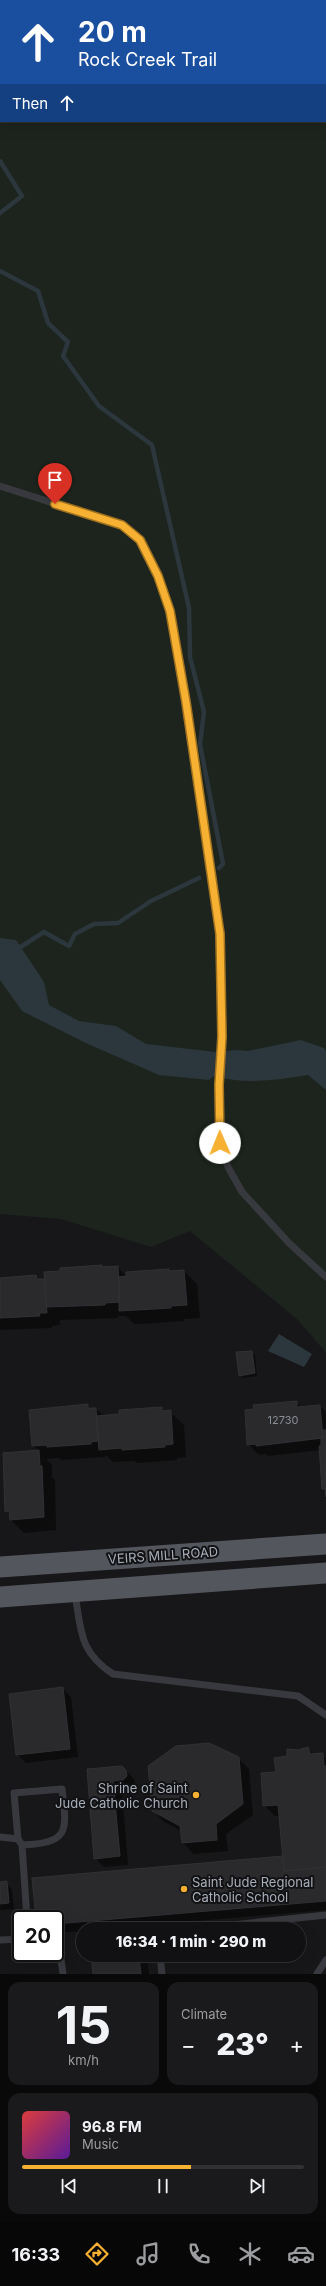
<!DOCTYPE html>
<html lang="en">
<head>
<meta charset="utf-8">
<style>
	:root { --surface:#111113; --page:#1a1a1c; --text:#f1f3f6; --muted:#9c9da0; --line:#303133; --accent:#f6b032 }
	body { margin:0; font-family:Inter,sans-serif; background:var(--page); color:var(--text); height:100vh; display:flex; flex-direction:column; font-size:15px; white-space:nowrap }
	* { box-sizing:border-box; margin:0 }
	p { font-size:13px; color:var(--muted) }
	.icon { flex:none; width:22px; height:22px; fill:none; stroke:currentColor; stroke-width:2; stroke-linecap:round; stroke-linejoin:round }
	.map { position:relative; height:1974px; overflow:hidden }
	.panel { display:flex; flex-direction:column; gap:8px; padding:8px; background:#09090a; flex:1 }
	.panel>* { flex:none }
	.top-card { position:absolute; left:0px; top:0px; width:326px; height:122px; box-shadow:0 4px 16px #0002,0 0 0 1px var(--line); background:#1a4fa0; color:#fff; overflow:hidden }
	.speed { position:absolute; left:12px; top:1910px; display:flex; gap:8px; font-size:20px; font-weight:700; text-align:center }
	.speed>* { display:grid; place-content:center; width:52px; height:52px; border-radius:50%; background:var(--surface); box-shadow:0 4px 16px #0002,0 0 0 1px var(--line); line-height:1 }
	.speed .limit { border:2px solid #111; border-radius:6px; background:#fff; color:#111 }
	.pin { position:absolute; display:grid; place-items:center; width:34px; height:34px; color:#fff; margin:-41px -17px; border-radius:50% 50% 50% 0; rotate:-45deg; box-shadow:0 0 4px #0007 }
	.pin .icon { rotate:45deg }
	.me { position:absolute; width:44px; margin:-22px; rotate:359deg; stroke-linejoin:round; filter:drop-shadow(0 0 3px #0008) }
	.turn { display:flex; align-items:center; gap:14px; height:84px; padding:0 12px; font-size:18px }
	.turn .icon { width:52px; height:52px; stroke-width:2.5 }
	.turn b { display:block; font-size:28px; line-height:34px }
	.then { display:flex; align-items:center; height:38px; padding:0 12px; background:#0003; gap:8px; font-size:15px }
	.big { font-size:30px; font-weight:800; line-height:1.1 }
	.panel .widget { flex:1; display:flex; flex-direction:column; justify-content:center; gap:6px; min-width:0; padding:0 14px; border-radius:12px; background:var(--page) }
	.panel .dial { align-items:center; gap:0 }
	.dial b { font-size:52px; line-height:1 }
	.song { display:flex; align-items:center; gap:12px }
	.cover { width:48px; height:48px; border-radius:6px; background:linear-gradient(135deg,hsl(0 70% 55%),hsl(270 70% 35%)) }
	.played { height:4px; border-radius:2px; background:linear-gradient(90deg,var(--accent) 60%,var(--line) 60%) }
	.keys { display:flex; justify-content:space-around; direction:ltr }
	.heat { display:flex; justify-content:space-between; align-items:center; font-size:22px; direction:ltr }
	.panel .tiles { flex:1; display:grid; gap:8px; grid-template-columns:1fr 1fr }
	.widget:last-child { grid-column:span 2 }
	.trip { position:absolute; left:76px; top:1922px; width:230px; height:40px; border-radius:20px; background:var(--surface); box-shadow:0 4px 16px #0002,0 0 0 1px var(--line); font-weight:800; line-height:40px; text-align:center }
	.tab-bar { display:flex; height:64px; justify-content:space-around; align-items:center; background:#070708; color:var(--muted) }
	.tab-bar .icon { width:28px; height:28px }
	.tab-bar .on { color:var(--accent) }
	.tab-bar b { font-size:18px; color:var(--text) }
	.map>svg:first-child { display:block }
	.green { fill:#1c241d; fill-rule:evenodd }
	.water { fill:#2c363d }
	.shadow { fill:#0007 }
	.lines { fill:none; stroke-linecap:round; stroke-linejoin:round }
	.stream { stroke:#2c363d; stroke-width:4.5 }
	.building { fill:#2a2a2d; stroke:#313135 }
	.service { stroke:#38393e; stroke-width:7 }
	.primary { stroke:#53565d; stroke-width:21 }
	.route-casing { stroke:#a07220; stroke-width:10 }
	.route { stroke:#f6b032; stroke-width:7 }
	.poi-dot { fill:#f6b032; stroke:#121214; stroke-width:1.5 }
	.labels { text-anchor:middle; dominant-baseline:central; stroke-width:4; stroke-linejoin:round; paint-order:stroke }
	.number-label { font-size:11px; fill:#888c95 }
	.street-label { font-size:13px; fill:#a8aeb9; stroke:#121214 }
	.poi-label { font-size:13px; fill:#a8aeb9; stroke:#121214; text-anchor:end }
</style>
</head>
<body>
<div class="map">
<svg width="326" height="1974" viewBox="0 0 326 1974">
	<rect width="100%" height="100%" fill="#171719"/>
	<path class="green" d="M0,0H326V1353L298,1320L190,1231L151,1247L61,1219L0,1214ZM1,1H325V121H1Z"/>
	<path class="water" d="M0,938L16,940L44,982L49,1005L79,1021L116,1026L146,1044L216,1052L236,1050L248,1051L301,1040L324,1048L326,1051V1090L308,1075C277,1080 245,1085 214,1076L209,1080L159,1075L88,1044L22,1011L0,980Z
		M279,1334L312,1354L304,1367L268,1351Z"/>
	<path class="shadow" d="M102,1266L104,1268L118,1267L127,1277L168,1270L170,1272L184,1271L197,1284L200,1318L184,1319V1321L142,1324H134L126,1316H118V1318L60,1320V1325L52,1326V1328L0,1330V1279L36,1276L40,1280H45Z
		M252,1352L255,1355L257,1376L243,1378L240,1375L237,1353Z
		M296,1402L301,1407L320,1406L326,1412V1491L323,1489L321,1450L268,1456L266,1454L259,1455L248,1444Z
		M87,1405L91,1409H96L104,1416L161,1408L165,1412H170L184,1425L186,1457L177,1458V1460L137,1463L134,1461L113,1462L106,1455L104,1457L62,1460L59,1458L46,1459L52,1465V1478L55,1480L56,1530L24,1533L11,1520V1516L6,1511L39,1451L33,1446Z
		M62,1688L71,1697L78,1757L26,1763L17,1754Z
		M307,1748L314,1755L322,1754L326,1758V1910L104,1929H83V1931L55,1933V1919H37L284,1857L280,1816H275L264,1805L277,1773L288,1757L298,1751Z
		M238,1758L249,1769L253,1815L226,1834L228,1851L194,1854L183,1843L182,1831L164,1822L153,1811Z
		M122,1767L134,1779L135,1785L132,1789L122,1790L128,1865L104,1867L95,1858L88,1770Z
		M0,1883H6L12,1889L14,1909L0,1910Z
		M92,1955H147L149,1974H94Z"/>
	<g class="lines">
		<path class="stream" d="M0,161L22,196L0,213
			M0,271L38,291L48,323L68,342L63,356L99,406L152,445L189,608L190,657L204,712L200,744L223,864L219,868
			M16,950L44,932L69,946L75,934L94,924L118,923L151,901L199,878"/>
	</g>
	<path class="building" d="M102,1265V1267L118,1266L120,1302L105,1303V1305L47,1307L44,1272L60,1271V1268Z
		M169,1269V1271L184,1270L187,1305L171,1306V1308L119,1311V1277L126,1276V1272Z
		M36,1275L37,1279H44L47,1313H39L40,1316L0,1318V1278Z
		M252,1351L255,1373L239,1376L236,1352Z
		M297,1401V1407L320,1405L323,1438L256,1446V1444L247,1445L245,1410L254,1409L253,1405Z
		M88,1404V1408H96L98,1441L91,1442V1444L47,1447V1445L32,1446L29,1410Z
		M162,1407V1411L171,1410L173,1444L165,1445V1447L122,1450V1448L99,1450L96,1416L119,1414V1410Z
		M322,1430H326V1497L325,1489H322L319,1446H321V1438H323Z
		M39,1450L40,1466H42L44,1517L10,1520L9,1511L5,1512L3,1453Z
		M63,1687L70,1749L16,1755L9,1694Z
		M209,1743L239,1757L243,1804L216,1824L217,1840L182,1843L180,1826L152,1811L148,1766L176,1746Z
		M308,1747L310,1754L323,1753L324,1766H326V1867L284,1871L278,1805L263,1806L261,1773L276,1772L274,1758L287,1756V1749L298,1750Z
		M122,1766L126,1770L127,1776L123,1780L113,1781L120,1856L94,1859L87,1769Z
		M283,1856L284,1871L326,1867V1901L55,1924V1919H36L32,1878Z
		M7,1881L9,1903L0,1904V1882Z
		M91,1955H139L141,1974H93Z"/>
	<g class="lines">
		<path class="service" d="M0,486L122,525L141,540L158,576L169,611L178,659L220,934L222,1037L219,1085V1143L228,1167L242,1192L290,1244L326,1277
			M75,1594C81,1630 79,1652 113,1674L298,1696L326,1715
			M0,1837L18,1839
			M22,1845C70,1843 67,1831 62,1789L14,1793L18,1839L22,1845L27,1919
			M194,1929L326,1915
			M0,1940L21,1939
			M55,1945L59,1946L63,1974
			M160,1955L162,1974
			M317,1974L326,1960"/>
		<path class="primary" d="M0,1567L326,1544
			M0,1597L326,1573"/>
	</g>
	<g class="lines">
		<g class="route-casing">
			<path id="route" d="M55,504L122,525L140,540L158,576L170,611L186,702L220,934L222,1037L219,1085L220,1143"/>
		</g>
		<use href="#route" class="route"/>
	</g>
	<g class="poi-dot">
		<circle cx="196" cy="1795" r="4"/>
		<circle cx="184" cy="1889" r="4"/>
	</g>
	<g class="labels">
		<g class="number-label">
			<text x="283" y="1420">12730</text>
		</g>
		<g class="street-label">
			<text transform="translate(163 1555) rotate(-4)">VEIRS MILL ROAD</text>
		</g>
		<g class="poi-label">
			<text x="188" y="1788">Shrine of Saint<tspan x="188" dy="15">Jude Catholic Church</tspan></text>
			<text x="192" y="1882" text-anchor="start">Saint Jude Regional<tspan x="192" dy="15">Catholic School</tspan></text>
		</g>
	</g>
</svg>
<div class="speed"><div class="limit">20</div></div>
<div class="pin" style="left:55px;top:504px;background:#d93025"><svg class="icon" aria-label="arrive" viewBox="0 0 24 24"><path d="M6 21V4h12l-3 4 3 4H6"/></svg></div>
<svg class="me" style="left:220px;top:1143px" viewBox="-20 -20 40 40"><circle r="19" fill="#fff"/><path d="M0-13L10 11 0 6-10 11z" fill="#f6b032"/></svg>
<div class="trip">16:34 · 1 min · 290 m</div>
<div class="top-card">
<div class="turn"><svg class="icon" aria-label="ahead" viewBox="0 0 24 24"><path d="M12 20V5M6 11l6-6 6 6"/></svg><div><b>20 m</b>Rock Creek Trail</div></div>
<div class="then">Then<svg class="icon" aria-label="ahead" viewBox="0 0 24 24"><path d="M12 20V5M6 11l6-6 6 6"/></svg></div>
</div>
</div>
<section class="panel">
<div class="tiles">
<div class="widget dial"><b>15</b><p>km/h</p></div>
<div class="widget"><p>Climate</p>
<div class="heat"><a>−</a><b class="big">23°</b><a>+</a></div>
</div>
<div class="widget">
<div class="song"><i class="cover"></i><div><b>96.8 FM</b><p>Music</p></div></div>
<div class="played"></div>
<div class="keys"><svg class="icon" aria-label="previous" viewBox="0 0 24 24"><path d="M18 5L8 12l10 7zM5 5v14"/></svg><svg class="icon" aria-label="pause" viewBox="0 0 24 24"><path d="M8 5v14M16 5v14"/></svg><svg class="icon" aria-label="next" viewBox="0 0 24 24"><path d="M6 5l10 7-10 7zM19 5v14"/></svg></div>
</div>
</div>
</section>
<nav class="tab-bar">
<b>16:33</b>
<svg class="icon on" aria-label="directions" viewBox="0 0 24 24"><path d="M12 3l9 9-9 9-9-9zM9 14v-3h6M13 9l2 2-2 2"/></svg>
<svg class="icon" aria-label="music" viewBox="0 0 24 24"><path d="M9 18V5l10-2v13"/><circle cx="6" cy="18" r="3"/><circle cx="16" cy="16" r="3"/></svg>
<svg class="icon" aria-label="phone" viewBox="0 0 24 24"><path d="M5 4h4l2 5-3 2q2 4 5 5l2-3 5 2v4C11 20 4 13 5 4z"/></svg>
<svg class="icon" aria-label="climate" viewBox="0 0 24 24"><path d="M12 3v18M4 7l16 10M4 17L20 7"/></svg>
<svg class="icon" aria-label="car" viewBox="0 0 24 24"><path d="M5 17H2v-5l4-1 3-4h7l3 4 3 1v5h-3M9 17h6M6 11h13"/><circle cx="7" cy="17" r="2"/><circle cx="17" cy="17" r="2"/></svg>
</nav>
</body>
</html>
